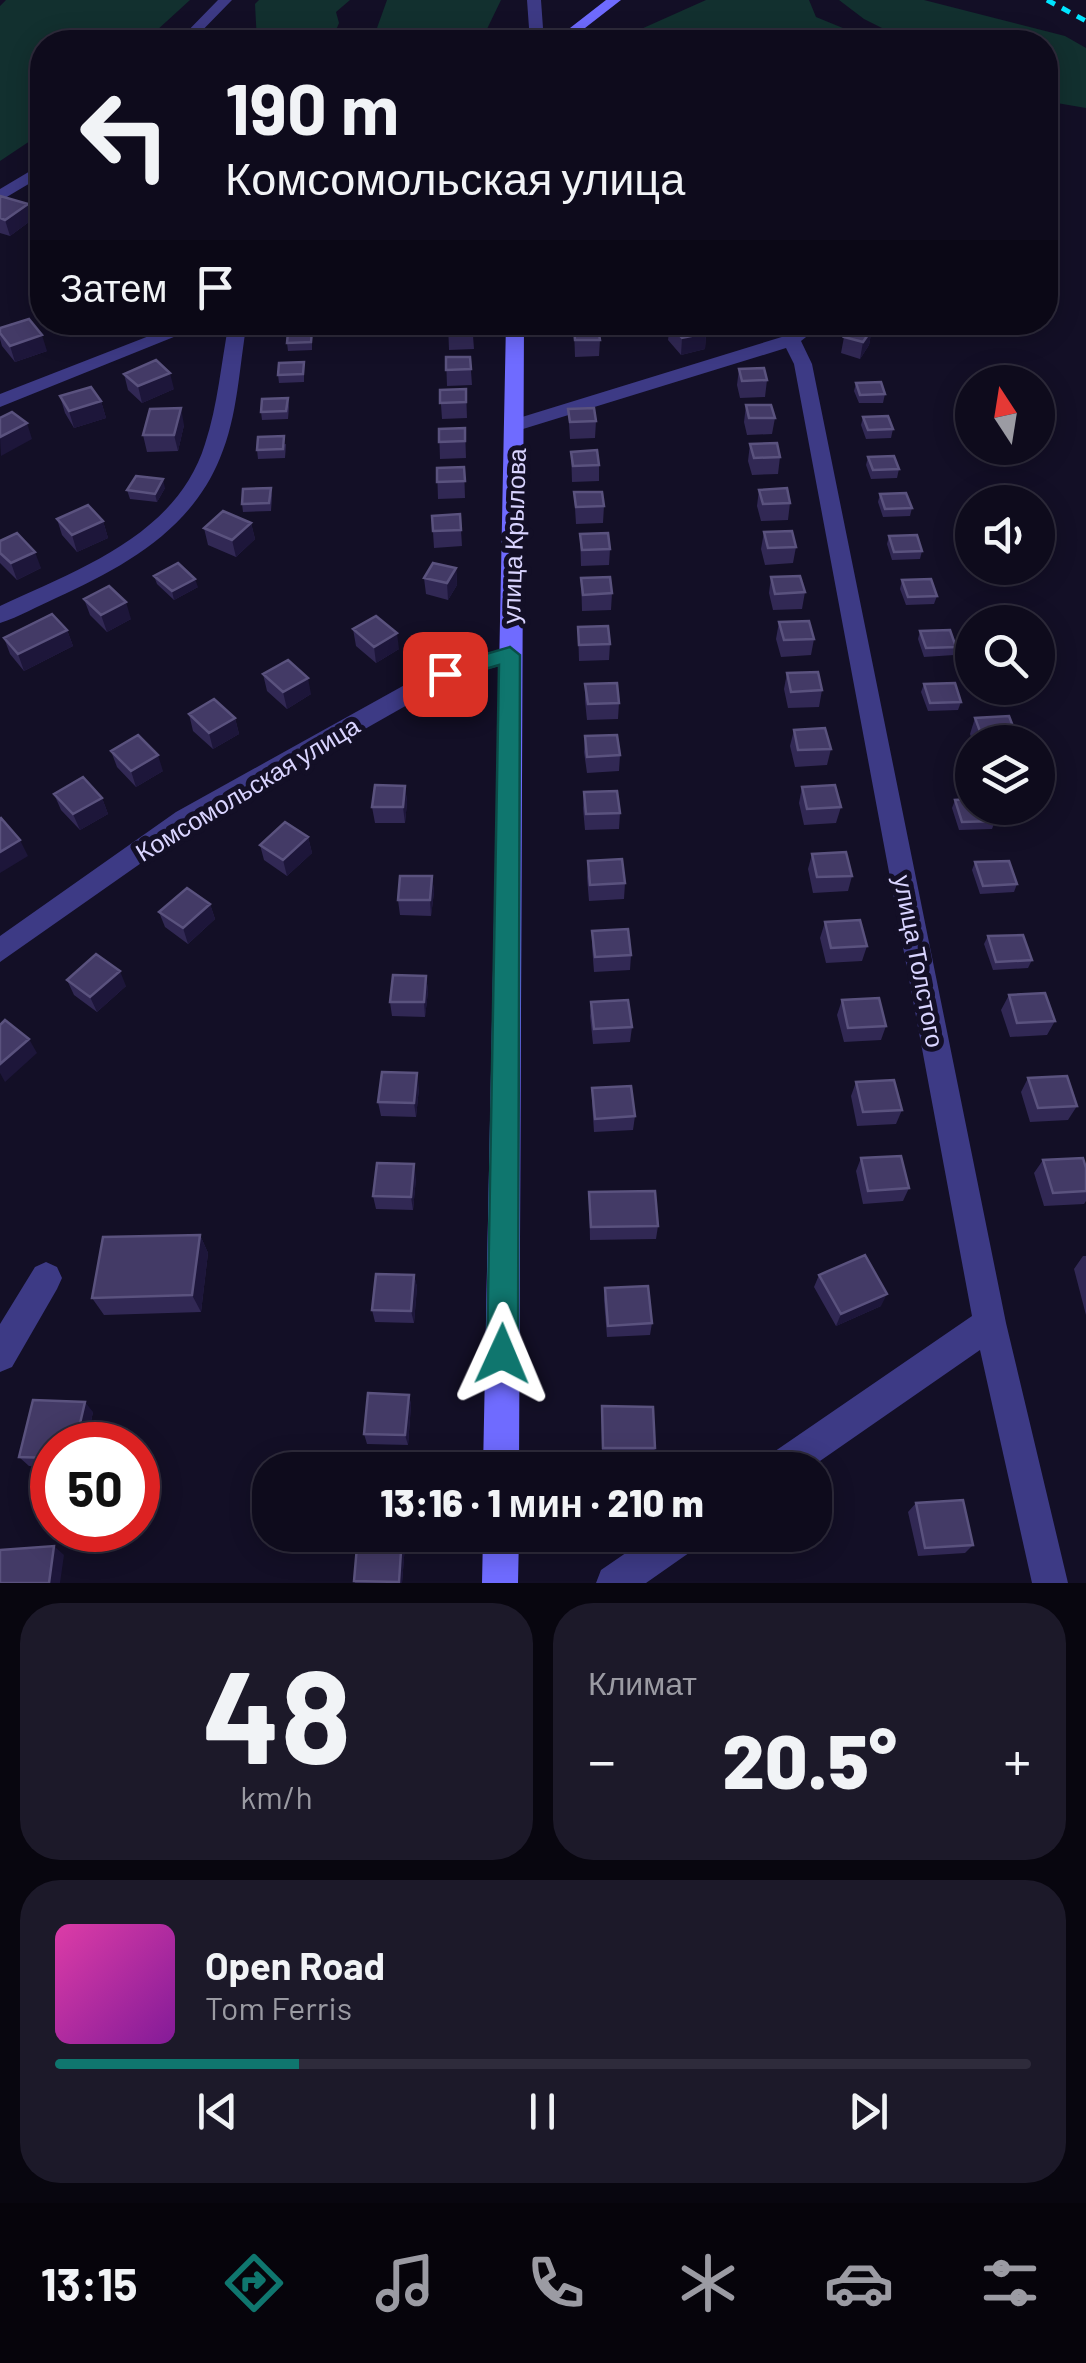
<!DOCTYPE html>
<html lang="ru">
<head>
<meta charset="utf-8">
<style>
	:root { --surface:#0e0b1c; --page:#1c1929; --text:#f1f3f6; --muted:#9b9ba3; --line:#2e2b3b; --accent:#0f766e }
	body { margin:0; font-family:Barlow,sans-serif; background:var(--page); color:var(--text); height:100vh; display:flex; flex-direction:column; font-size:38px; white-space:nowrap }
	* { box-sizing:border-box; margin:0 }
	p { font-size:32px; color:var(--muted) }
	.icon { flex:none; width:55px; height:55px; fill:none; stroke:currentColor; stroke-width:2; stroke-linecap:round; stroke-linejoin:round }
	.map { position:relative; height:1583px; overflow:hidden }
	.details { display:flex; flex-direction:column; gap:20px; padding:20px; background:#08060f; flex:1 }
	.details>* { flex:none }
	.guide { position:absolute; left:30px; top:30px; width:1028px; height:305px; border-radius:40px; box-shadow:0 5px 25px #0003,0 0 0 2px var(--line); background:#0e0b1c; color:var(--text); overflow:hidden }
	.needle { width:65px; rotate:348deg }
	.fabs { position:absolute; left:955px; top:365px; display:grid; gap:20px }
	.fabs a { display:grid; place-items:center; width:100px; height:100px; border-radius:50%; background:var(--surface); box-shadow:0 5px 25px #0003,0 0 0 2px var(--line); font-size:50px }
	.speed { position:absolute; left:30px; top:1422px; display:flex; gap:20px; font-size:50px; font-weight:700; text-align:center }
	.speed>* { display:grid; place-content:center; width:130px; height:130px; border-radius:50%; background:var(--surface); box-shadow:0 5px 25px #0003,0 0 0 2px var(--line); line-height:1 }
	.speed .limit { border:15px solid #d22; background:#fff; color:#111 }
	.pin { position:absolute; display:grid; place-items:center; width:85px; height:85px; color:#fff; margin:-42px; border-radius:20px; box-shadow:0 5px 15px #0006 }
	.me { position:absolute; width:110px; margin:-55px; rotate:1deg; stroke-linejoin:round; filter:drop-shadow(0 0 8px #0008) }
	.turn { display:flex; align-items:center; gap:35px; height:210px; padding:0 30px; font-size:45px }
	.turn .icon { width:130px; height:130px; stroke-width:2.5 }
	.turn b { display:block; font-size:70px; line-height:85px }
	.then { display:flex; align-items:center; height:95px; padding:0 30px; background:#0003; gap:20px; font-size:38px }
	.big { font-size:75px; font-weight:800; line-height:1.1 }
	.details .card { flex:1; display:flex; flex-direction:column; justify-content:center; gap:15px; min-width:0; padding:0 35px; border-radius:40px; background:var(--page) }
	.details .dial { align-items:center; gap:0 }
	.dial b { font-size:130px; line-height:1 }
	.song { display:flex; align-items:center; gap:30px }
	.cover { width:120px; height:120px; border-radius:15px; background:linear-gradient(135deg,hsl(320 70% 55%),hsl(290 70% 35%)) }
	.played { height:10px; border-radius:5px; background:linear-gradient(90deg,var(--accent) 25%,var(--line) 25%) }
	.keys { display:flex; justify-content:space-around; direction:ltr }
	.heat { display:flex; justify-content:space-between; align-items:center; font-size:55px; direction:ltr }
	.details .tiles { flex:1; display:grid; gap:20px; grid-template-columns:1fr 1fr }
	.card:last-child { grid-column:span 2 }
	.trip { position:absolute; left:252px; top:1452px; width:580px; height:100px; border-radius:40px; background:var(--surface); box-shadow:0 5px 25px #0003,0 0 0 2px var(--line); font-weight:800; line-height:100px; text-align:center }
	.tab-bar { display:flex; height:160px; justify-content:space-around; align-items:center; background:#06040b; color:var(--muted) }
	.tab-bar .icon { width:70px; height:70px }
	.tab-bar .current { color:var(--accent) }
	.tab-bar b { font-size:45px; color:var(--text) }
	.map>svg:first-child { display:block }
	.green { fill:#12302f }
	.lines { fill:none; stroke-linecap:round; stroke-linejoin:round }
	.minor { fill:#3d3a85; fill-rule:evenodd }
	.tertiary { fill:#3d3a85; fill-rule:evenodd }
	.secondary { fill:#6f6bff; fill-rule:evenodd }
	.rail { stroke:#00e5ff; stroke-width:5; stroke-dasharray:9 8; stroke-linecap:butt }
	.wall { fill:#312854 }
	.shaded-wall { fill:#1d163a }
	.building { fill:#433a66; stroke:#5a527e; stroke-width:2.5 }
	.route { fill:#0f766e; stroke:#0a4d48; stroke-width:2.5 }
	.labels { text-anchor:middle; dominant-baseline:central; stroke-width:10; stroke-linejoin:round; paint-order:stroke }
	.street-label { font-size:25px; fill:#d9d4ff; stroke:#130f26 }
</style>
</head>
<body>
<div class="map">
<svg width="1086" height="1583" viewBox="0 0 1086 1583">
	<rect width="100%" height="100%" fill="#130f26"/>
	<path class="green" d="M6,0H190L144,42H42V133L0,161V6Z
		M259,0H350L336,12L339,23L331,42H257L255,4Z
		M387,0H501L487,29L497,42H372Z
		M706,0H809L816,17L877,42H612Z
		M839,0H924L1065,36L1086,48V108L1045,101V42H910L864,19Z"/>
	<g class="lines">
		<path class="minor" d="M185,322H211L0,407V394Z
			M229,322H247C239,367 238,416 220,458C191,530 124,567 56,598C38,606 19,617 0,623V606C79,569 177,535 205,444C218,405 221,363 229,322Z
			M804,322H825L801,341L812,364L1006,1323L1068,1583H1032L980,1350L807,1470H759L765,1458L972,1316L794,364L786,348L523,429H509L506,425L509,421L785,336Z
			M509,647L520,655L517,661L453,679L194,826L0,962V936L176,812L437,667Z
			M46,1262L57,1267L62,1278L57,1289L12,1367L0,1372V1324L35,1267Z
			M652,1535H701L696,1548L646,1583H596L601,1570Z"/>
		<path class="tertiary" d="M218,0H232L191,42H177Z
			M527,0H541L544,42H530Z
			M42,164V176L0,201V189Z"/>
		<path class="secondary" d="M606,0H621L567,42H552Z
			M506,322H524L519,1470H483Z
			M483,1535H519L518,1583H482Z"/>
		<path class="rail" d="M1047,0L1086,21"/>
	</g>
	<path class="wall" d="M0,196L33,219L10,236L0,233Z
		M472,322L474,349L449,350L448,323Z
		M729,322H767L766,324L740,332Z
		M670,324L706,333L705,349L681,355L668,340Z
		M0,328L47,351L15,362L2,346L0,339Z
		M574,329L600,340L599,356L575,357Z
		M872,329L869,345L860,359L841,353L844,337Z
		M312,331V350L288,351L287,343Z
		M446,357H470L472,385L447,386Z
		M304,362V382L279,383L278,375Z
		M739,369L767,380L765,397L740,398L737,385Z
		M124,374L174,389L142,403L128,390Z
		M856,383L885,394L883,403H859L854,391Z
		M466,389L467,418L442,419L440,390Z
		M60,396L101,401L106,418L74,428L65,413Z
		M288,398L289,407L288,419L262,420L261,412Z
		M746,405L775,418L772,434L747,435L744,422Z
		M568,409L596,421L595,438L570,439Z
		M863,417L893,429L891,438L866,439L861,425Z
		M184,425L178,451L147,452L143,435Z
		M465,428L466,458L440,459L439,429Z
		M286,444L285,458L258,459L257,450Z
		M750,444L780,457L778,474L752,475L748,461Z
		M571,452L599,465V481L572,482Z
		M868,457L899,469L897,478L871,479L866,465Z
		M464,467L465,498L438,499L437,468Z
		M165,488L157,502L130,499L127,490Z
		M271,488L272,496L271,511L243,512L242,504Z
		M759,490L790,503L788,520L761,521L757,506Z
		M574,492L604,506L603,523L576,524Z
		M880,494L912,508L910,516L883,517L878,502Z
		M460,514L462,546L434,548L432,516Z
		M57,519L103,521L108,538L77,552L62,535Z
		M251,523L255,539L236,557L208,545L204,528Z
		M764,532L796,547L793,563L765,565L761,549Z
		M580,534L610,549L609,565L581,566Z
		M889,536L922,551L920,559L892,560L887,544Z
		M0,541L41,568L17,580L0,563Z
		M456,568L457,585L448,600L426,594L424,578Z
		M154,576L198,587L174,600L157,584Z
		M771,577L805,592L802,609L773,610L769,593Z
		M581,578L612,593L611,610L582,611Z
		M902,580L937,596L934,604L906,605L900,589Z
		M84,599L131,619L107,632L90,615Z
		M779,622L814,639L811,655L781,657L776,639Z
		M578,627L610,644L609,660L579,661Z
		M353,629L399,649L376,663L356,646Z
		M67,630L73,646L24,671L10,654L4,638Z
		M920,631L956,647L954,655L924,657L918,639Z
		M787,673L822,690L819,707L788,708L784,689Z
		M263,674L311,694L287,709L267,691Z
		M585,684L619,703L618,719L587,720L585,701Z
		M924,684L961,702L958,710L928,711L921,692Z
		M189,714L235,718L239,734L213,749L193,731Z
		M975,718L1019,742H973L970,734Z
		M794,730L831,749L827,765L795,767L790,746Z
		M585,736L620,755L619,771L587,773L584,752Z
		M111,751L163,771L136,787L117,767Z
		M405,786L407,802L405,823H375L372,807Z
		M802,787L841,807L836,823L804,825L799,803Z
		M584,792L620,813L619,829L585,830L583,808Z
		M54,794L102,798L108,814L80,830L61,810Z
		M955,800L995,821L992,829L959,830L952,808Z
		M308,837L312,853L287,876L264,860L260,845Z
		M812,854L852,876L848,891L813,893L808,869Z
		M588,861L625,883L624,899L589,901L587,877Z
		M975,862L1017,884L1014,892L980,894L972,870Z
		M432,876L434,892L431,916L400,915L398,900Z
		M210,904L215,919L188,944L165,927L159,912Z
		M825,922L867,946L862,961L826,963L820,938Z
		M592,931L631,955L630,970L594,972L592,946Z
		M988,936L1032,960L1028,968L993,970L984,944Z
		M426,976L428,991L425,1017L392,1016L390,1002Z
		M67,980L126,986L97,1012L74,995Z
		M1009,995L1055,1021L1047,1035L1010,1037L1001,1010Z
		M842,1000L886,1026L881,1040L844,1042L837,1015Z
		M591,1002L632,1027L630,1042L593,1044L590,1016Z
		M1028,1078L1077,1106L1068,1120L1030,1122L1021,1092Z
		M856,1082L902,1110L896,1124L857,1126L851,1096Z
		M419,1088L416,1117L381,1116L378,1102Z
		M592,1088L635,1116L633,1130L594,1132L592,1102Z
		M861,1158L909,1188L903,1201L863,1204L856,1171Z
		M1043,1160L1086,1168V1201L1084,1204L1044,1206L1034,1173Z
		M416,1178L413,1210L376,1209L373,1196Z
		M589,1192L658,1226L656,1239L590,1240Z
		M200,1235L208,1253L201,1312L104,1315L92,1298Z
		M1083,1256H1086V1315L1074,1269Z
		M414,1275L417,1287L414,1323L375,1322L372,1310Z
		M819,1275L881,1306L836,1326L814,1287Z
		M605,1288L652,1323L650,1335L607,1337L604,1300Z
		M409,1395L411,1405L408,1445L367,1444L364,1434Z
		M602,1406L655,1448L653,1458H602Z
		M93,1412L86,1445H52V1467L29,1466L19,1457Z
		M916,1503L973,1545L965,1553L918,1556L908,1512Z
		M402,1536L405,1545L402,1583H355L354,1581Z"/>
	<path class="shaded-wall" d="M28,204L33,219L10,236L5,220Z
		M741,322H767L766,324L740,332Z
		M872,329L869,345L860,359L863,342Z
		M706,333L705,349L681,355L682,338Z
		M42,335L47,351L15,362L10,346Z
		M170,373L174,389L142,403L138,386Z
		M101,401L106,418L74,428L69,411Z
		M181,408L184,425L178,451L174,435Z
		M27,423L32,439L1,456L0,437Z
		M163,479L165,488L157,502L155,494Z
		M103,521L108,538L77,552L72,535Z
		M251,523L255,539L236,557L232,540Z
		M35,552L41,568L17,580L11,563Z
		M456,568L457,585L448,600L447,583Z
		M195,579L198,587L174,600L172,591Z
		M126,602L131,619L107,632L101,615Z
		M67,630L73,646L24,671L18,654Z
		M397,633L399,649L376,663L374,647Z
		M308,678L311,694L287,709L283,692Z
		M235,718L239,734L213,749L209,733Z
		M158,755L163,771L136,787L131,771Z
		M405,786L407,802L405,823L403,807Z
		M102,798L108,814L80,830L73,814Z
		M308,837L312,853L287,876L283,860Z
		M20,840L28,856L0,873V852Z
		M432,876L434,892L431,916L430,900Z
		M210,904L215,919L188,944L183,928Z
		M120,971L126,986L97,1012L90,997Z
		M426,976L428,991L425,1017L424,1002Z
		M29,1039L37,1053L5,1082L0,1073V1064Z
		M417,1073L419,1088L416,1117L414,1103Z
		M414,1164L416,1178L413,1210L411,1197Z
		M200,1235L208,1253L201,1312L192,1295Z
		M414,1275L417,1287L414,1323L411,1311Z
		M887,1294L881,1306L836,1326L841,1314Z
		M409,1395L411,1405L408,1445L405,1435Z
		M85,1402L93,1412L86,1445H75Z
		M402,1536L405,1545L402,1583H399Z
		M54,1546L64,1555L60,1583H49Z"/>
	<path class="building" d="M0,196L28,204L5,220L0,218Z
		M29,319L42,335L10,346L0,333V328Z
		M472,322L473,333L448,334V323Z
		M674,322H697L706,333L682,338L670,324Z
		M852,324L872,329L863,342L844,337Z
		M598,328L600,340H575L574,329Z
		M312,331L311,342L287,343L288,332Z
		M446,357H470L471,369L446,370Z
		M156,360L170,373L138,386L124,374Z
		M304,362L303,374L278,375L279,363Z
		M764,368L767,380L742,381L739,369Z
		M881,382L885,394L860,395L856,383Z
		M91,387L101,401L69,411L60,396Z
		M466,389V402L440,403V390Z
		M288,398L286,411L261,412L262,399Z
		M746,405H771L775,418H749Z
		M181,408L174,435H143L150,409Z
		M594,408L596,421L570,422L568,409Z
		M12,412L27,423L0,437V418Z
		M888,416L893,429L868,430L863,417Z
		M465,428V441L439,442V429Z
		M284,436L283,449L257,450L258,437Z
		M777,443L780,457L754,458L750,444Z
		M597,450L599,465L573,466L571,452Z
		M894,456L899,469L873,470L868,457Z
		M464,467L465,481L437,482V468Z
		M136,476L163,479L155,494L127,490Z
		M271,488L269,503L242,504L243,489Z
		M787,488L790,503L763,504L759,490Z
		M574,492H602L604,506L576,507Z
		M906,493L912,508L885,509L880,494Z
		M88,505L103,521L72,535L57,519Z
		M223,511L251,523L232,540L204,528Z
		M460,514L461,530L433,531L432,516Z
		M792,531L796,547L768,548L764,532Z
		M17,533L35,552L11,563L0,553V541Z
		M608,533L610,549L582,550L580,534Z
		M917,535L922,551L894,552L889,536Z
		M178,563L195,579L172,591L154,576Z
		M433,563L456,568L447,583L424,578Z
		M800,576L805,592L775,594L771,577Z
		M610,577L612,593L583,595L581,578Z
		M931,579L937,596L908,597L902,580Z
		M109,586L126,602L101,615L84,599Z
		M52,614L67,630L18,654L4,638Z
		M376,616L397,633L374,647L353,629Z
		M809,621L814,639L784,640L779,622Z
		M608,626L610,644L579,645L578,627Z
		M950,630L956,647L926,648L920,631Z
		M288,660L308,678L283,692L263,674Z
		M818,672L822,690L791,692L787,673Z
		M617,683L619,703L588,704L585,684Z
		M955,683L961,702L930,703L924,684Z
		M214,699L235,718L209,733L189,714Z
		M1009,716L1019,742H984L975,718Z
		M825,728L831,749L798,750L794,730Z
		M138,735L158,755L131,771L111,751Z
		M617,735L620,755L587,757L585,736Z
		M83,777L102,798L73,814L54,794Z
		M375,785L405,786L403,807H372Z
		M835,785L841,807L807,809L802,787Z
		M617,791L620,813L586,814L584,792Z
		M972,799V808H990L995,821L962,822L955,800Z
		M1,818L20,840L0,852V819Z
		M285,822L308,837L283,860L260,845Z
		M846,852L852,876L817,877L812,854Z
		M622,859L625,883L590,885L588,861Z
		M1009,861L1017,884L983,886L975,862Z
		M400,876H432L430,900H398Z
		M187,888L210,904L183,928L159,912Z
		M860,920L867,946L831,948L825,922Z
		M628,929L631,955L595,957L592,931Z
		M1023,935L1032,960L996,962L988,936Z
		M96,954L120,971L90,997L67,980Z
		M393,975L426,976L424,1002H390Z
		M1045,993L1055,1021L1017,1023L1009,995Z
		M879,998L886,1026L848,1028L842,1000Z
		M628,1000L632,1027L594,1029L591,1002Z
		M5,1020L29,1039L0,1064V1025Z
		M382,1072L417,1073L414,1103L378,1102Z
		M1067,1076L1077,1106L1038,1108L1028,1078Z
		M894,1080L902,1110L863,1112L856,1082Z
		M631,1086L635,1116L595,1119L592,1088Z
		M901,1156L909,1188L868,1191L861,1158Z
		M1083,1158L1086,1168V1191L1053,1193L1043,1160Z
		M377,1163L414,1164L411,1197L373,1196Z
		M655,1191L658,1226L591,1227L589,1192Z
		M200,1235L192,1295L92,1298L103,1237Z
		M865,1255L887,1294L841,1314L819,1275Z
		M376,1274L414,1275L411,1311L372,1310Z
		M648,1286L652,1323L608,1326L605,1288Z
		M368,1393L409,1395L405,1435L364,1434Z
		M33,1400L85,1402L75,1445H52V1458L19,1457Z
		M602,1406L653,1407L655,1448H603Z
		M963,1500L973,1545L925,1548L916,1503Z
		M358,1535L402,1536L399,1582L354,1581Z
		M54,1546L49,1583H0V1550Z"/>
	<path class="route" d="M510,647L520,655L518,1354L513,1364L502,1369L492,1364L487,1354L499,665L445,681L434,674L438,668Z"/>
	<g class="labels">
		<g class="street-label">
			<text transform="translate(513 536) rotate(-88)">улица Крылова</text>
			<text transform="translate(247 788) rotate(-31)">Комсомольская улица</text>
			<text transform="translate(920 961) rotate(79)">улица Толстого</text>
		</g>
	</g>
</svg>
<div class="fabs">
<a><svg class="needle" viewBox="-14 -14 28 28"><path d="M0-13l5 13h-10z" fill="#e53935"/><path d="M0 13l5-13h-10z" fill="#9b9ba3"/></svg></a>
<a><svg class="icon" aria-label="sound" viewBox="0 0 24 24"><path d="M4 9h4l5-4v14l-5-4H4zM17 9q2 3 0 6"/></svg></a>
<a><svg class="icon" aria-label="search" viewBox="0 0 24 24"><circle cx="10" cy="10" r="6"/><path d="M15 15l6 6"/></svg></a>
<a><svg class="icon" aria-label="layers" viewBox="0 0 24 24"><path d="M12 4l9 5-9 5-9-5zM3 14l9 5 9-5"/></svg></a>
</div>
<div class="speed"><div class="limit">50</div></div>
<div class="pin" style="left:445px;top:674px;background:#d93025"><svg class="icon" aria-label="arrive" viewBox="0 0 24 24"><path d="M6 21V4h12l-3 4 3 4H6"/></svg></div>
<svg class="me" style="left:502px;top:1354px" viewBox="-20 -20 40 40"><path d="M0-17L14 15 0 8-14 15z" fill="#0f766e" stroke="#fff" stroke-width="4"/></svg>
<div class="trip">13:16 · 1 мин · 210 m</div>
<div class="guide">
<div class="turn"><svg class="icon" aria-label="left" viewBox="0 0 24 24"><path d="M17 20v-9H6M10 6l-5 5 5 5"/></svg><div><b>190 m</b>Комсомольская улица</div></div>
<div class="then">Затем<svg class="icon" aria-label="arrive" viewBox="0 0 24 24"><path d="M6 21V4h12l-3 4 3 4H6"/></svg></div>
</div>
</div>
<section class="details">
<div class="tiles">
<div class="card dial"><b>48</b><p>km/h</p></div>
<div class="card"><p>Климат</p>
<div class="heat"><a>−</a><b class="big">20.5°</b><a>+</a></div>
</div>
<div class="card">
<div class="song"><i class="cover"></i><div><b>Open Road</b><p>Tom Ferris</p></div></div>
<div class="played"></div>
<div class="keys"><svg class="icon" aria-label="previous" viewBox="0 0 24 24"><path d="M18 5L8 12l10 7zM5 5v14"/></svg><svg class="icon" aria-label="pause" viewBox="0 0 24 24"><path d="M8 5v14M16 5v14"/></svg><svg class="icon" aria-label="next" viewBox="0 0 24 24"><path d="M6 5l10 7-10 7zM19 5v14"/></svg></div>
</div>
</div>
</section>
<nav class="tab-bar">
<b>13:15</b>
<svg class="icon current" aria-label="directions" viewBox="0 0 24 24"><path d="M12 3l9 9-9 9-9-9zM9 14v-3h6M13 9l2 2-2 2"/></svg>
<svg class="icon" aria-label="music" viewBox="0 0 24 24"><path d="M9 18V5l10-2v13"/><circle cx="6" cy="18" r="3"/><circle cx="16" cy="16" r="3"/></svg>
<svg class="icon" aria-label="phone" viewBox="0 0 24 24"><path d="M5 4h4l2 5-3 2q2 4 5 5l2-3 5 2v4C11 20 4 13 5 4z"/></svg>
<svg class="icon" aria-label="climate" viewBox="0 0 24 24"><path d="M12 3v18M4 7l16 10M4 17L20 7"/></svg>
<svg class="icon" aria-label="car" viewBox="0 0 24 24"><path d="M5 17H2v-5l4-1 3-4h7l3 4 3 1v5h-3M9 17h6M6 11h13"/><circle cx="7" cy="17" r="2"/><circle cx="17" cy="17" r="2"/></svg>
<svg class="icon" aria-label="filters" viewBox="0 0 24 24"><path d="M4 7h16M4 17h16"/><circle cx="9" cy="7" r="2"/><circle cx="15" cy="17" r="2"/></svg>
</nav>
</body>
</html>
